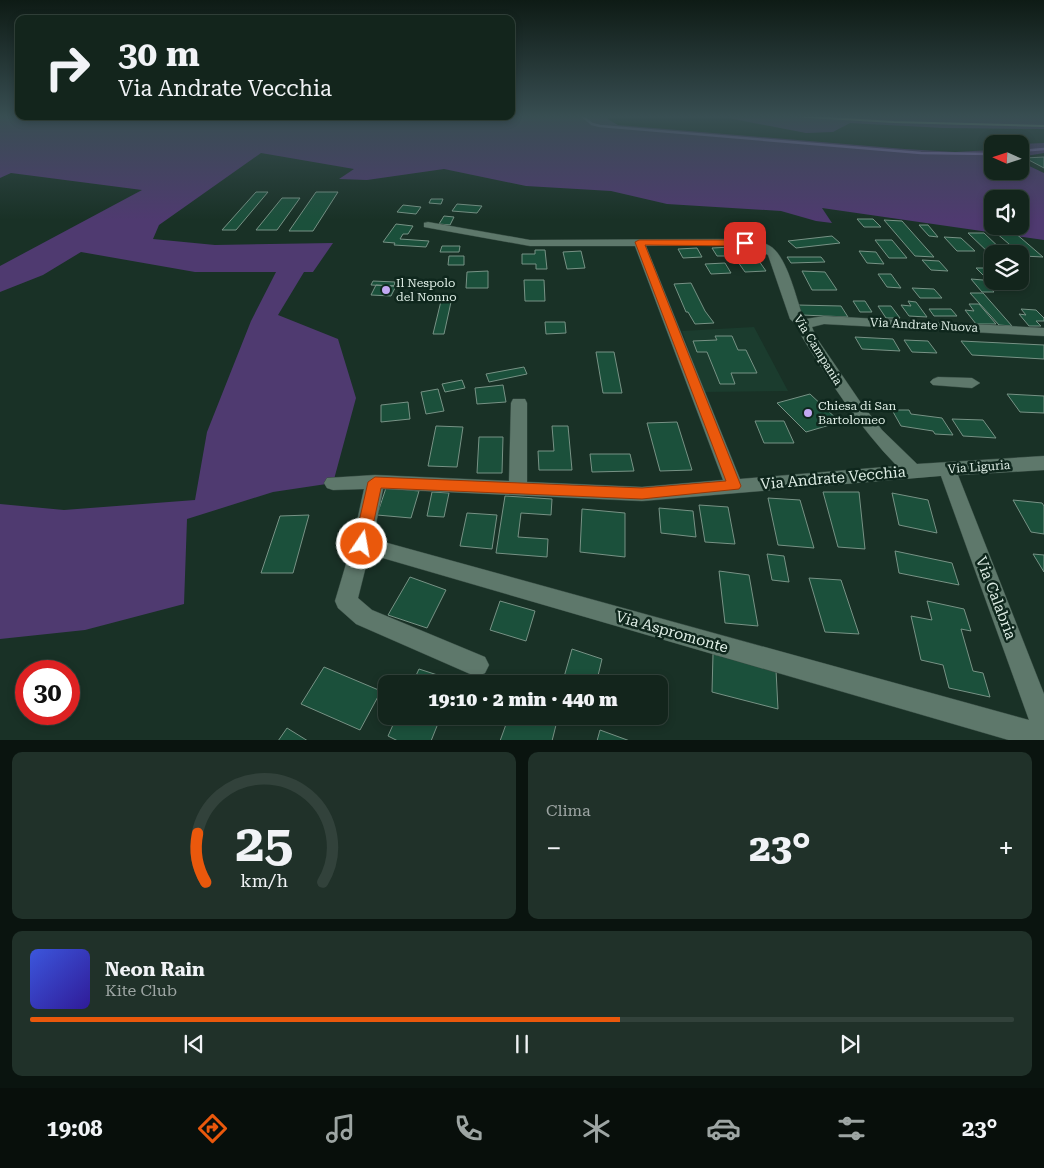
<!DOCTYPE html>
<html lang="it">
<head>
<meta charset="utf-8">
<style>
	:root { --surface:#13251c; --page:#203129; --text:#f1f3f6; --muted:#9da5a3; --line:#32423b; --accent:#ea580c }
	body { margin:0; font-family:"Roboto Serif",serif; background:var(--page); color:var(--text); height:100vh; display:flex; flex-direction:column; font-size:19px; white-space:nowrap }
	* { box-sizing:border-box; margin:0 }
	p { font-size:16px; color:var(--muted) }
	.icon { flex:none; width:28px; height:28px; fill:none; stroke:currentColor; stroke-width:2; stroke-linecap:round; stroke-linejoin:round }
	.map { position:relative; height:740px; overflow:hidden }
	.panel { display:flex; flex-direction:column; gap:12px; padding:12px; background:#0a140f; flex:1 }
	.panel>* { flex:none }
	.top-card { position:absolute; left:15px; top:15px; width:500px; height:105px; border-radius:10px; box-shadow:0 2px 8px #0003,0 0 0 1px var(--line); background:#13251c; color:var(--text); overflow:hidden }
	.needle { width:32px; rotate:273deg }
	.fabs { position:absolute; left:984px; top:135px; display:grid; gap:10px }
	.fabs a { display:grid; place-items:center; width:45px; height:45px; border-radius:10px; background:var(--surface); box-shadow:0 2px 8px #0003,0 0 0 1px var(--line); font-size:25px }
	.speed { position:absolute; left:15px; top:660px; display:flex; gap:10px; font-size:25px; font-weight:700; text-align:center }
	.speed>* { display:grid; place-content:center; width:65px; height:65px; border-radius:50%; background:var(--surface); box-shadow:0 2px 8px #0003,0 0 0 1px var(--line); line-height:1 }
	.speed .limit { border:8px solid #d22; background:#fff; color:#111 }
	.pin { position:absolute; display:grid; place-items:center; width:42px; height:42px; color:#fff; margin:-21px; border-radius:10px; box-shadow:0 2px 8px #0006 }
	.me { position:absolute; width:55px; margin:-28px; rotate:12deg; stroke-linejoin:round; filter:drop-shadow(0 0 4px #0008) }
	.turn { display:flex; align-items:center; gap:18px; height:105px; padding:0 20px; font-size:22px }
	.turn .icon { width:65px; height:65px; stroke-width:2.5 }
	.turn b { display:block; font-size:35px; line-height:42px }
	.big { font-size:38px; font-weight:800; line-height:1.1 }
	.panel .tile { flex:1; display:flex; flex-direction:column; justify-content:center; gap:8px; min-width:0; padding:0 18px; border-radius:10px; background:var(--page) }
	.panel .dial { align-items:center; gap:0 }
	.dial svg { height:130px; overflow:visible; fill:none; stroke:var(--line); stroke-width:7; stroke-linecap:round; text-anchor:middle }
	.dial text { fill:var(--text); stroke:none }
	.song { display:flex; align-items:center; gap:15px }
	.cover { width:60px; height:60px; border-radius:8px; background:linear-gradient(135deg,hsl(230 70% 55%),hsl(250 70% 35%)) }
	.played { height:5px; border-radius:2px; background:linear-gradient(90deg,var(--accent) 60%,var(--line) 60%) }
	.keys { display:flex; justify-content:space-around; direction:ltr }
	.heat { display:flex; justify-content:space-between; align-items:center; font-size:28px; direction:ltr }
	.panel .tiles { flex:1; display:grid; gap:12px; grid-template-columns:1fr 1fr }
	.tile:last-child { grid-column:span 2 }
	.trip { position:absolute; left:378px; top:675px; width:290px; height:50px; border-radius:10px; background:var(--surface); box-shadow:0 2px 8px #0003,0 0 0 1px var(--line); font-weight:800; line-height:50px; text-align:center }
	.dock { display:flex; height:80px; justify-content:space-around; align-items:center; background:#080f0b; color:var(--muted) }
	.dock .icon { width:35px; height:35px }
	.dock .on { color:var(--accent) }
	.dock b { font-size:22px; color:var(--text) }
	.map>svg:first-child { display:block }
	.built { fill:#1b3c2e }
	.green { fill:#4f3a70; fill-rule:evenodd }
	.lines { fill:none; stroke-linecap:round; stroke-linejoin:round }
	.stream { stroke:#8167ae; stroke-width:2.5 }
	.building { fill:#1b503b; stroke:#779285 }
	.minor-casing { stroke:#374c43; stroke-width:1 }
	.minor { fill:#5e786b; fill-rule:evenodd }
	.rail { stroke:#97aaa0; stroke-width:2 }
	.route { fill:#ea580c; stroke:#983908 }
	.poi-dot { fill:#c2a8f2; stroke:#0f271d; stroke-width:2 }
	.labels { text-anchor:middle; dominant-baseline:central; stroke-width:5; stroke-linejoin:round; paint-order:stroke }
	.poi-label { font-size:12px; fill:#dfeee6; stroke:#0f271d; text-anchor:start }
	.street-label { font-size:12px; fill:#dfeee6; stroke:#0f271d }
	.near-street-label { font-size:15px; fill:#dfeee6; stroke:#0f271d }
</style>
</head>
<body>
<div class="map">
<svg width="1044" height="741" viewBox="0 0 1044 741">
	<rect width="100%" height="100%" fill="#193126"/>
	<path class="built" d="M754,327L788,391L704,392L682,331Z"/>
	<path class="green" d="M0,116H607L609,120L618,125L905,149L955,152L992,150V171H1020V144L1044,143V153L1020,157L1025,164L1044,173V240L822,208L832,223L816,221L781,211L667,204L611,191L526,186L444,169L367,180L339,179L354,169L261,153L159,225L153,239L215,245L333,243L313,272H304L278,315L338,339L356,398L333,483L273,492L187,519L184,604L85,630L0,639V504L64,510L195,500L207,432L251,321L276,272H195L81,252L43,275L0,292V266L142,190L11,173L0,178ZM992,199H1020V226H992Z
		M718,116H1044V129L943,128L850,123L833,132L806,133Z"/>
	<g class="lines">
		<path class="stream" d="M582,116L592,124L600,126L921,153L992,154
			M1020,151L1044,149"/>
	</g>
	<path class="building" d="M1044,157V168L1025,158Z
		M256,192H268L236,230H222Z
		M316,192H338L313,231H289Z
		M282,198H300L277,230H256Z
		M431,199H443L441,204L429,203Z
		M457,204L482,206L477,213L452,211Z
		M403,205L421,207L416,214L397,212Z
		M444,216L454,217L450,225L439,224Z
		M857,219H873L881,227H864Z
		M884,220L902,221L934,257L915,256Z
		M396,224L413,226L408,234H403L400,239L429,241L426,247L394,245L395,243L383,242Z
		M919,225H928L938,237L929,236Z
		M995,232H1014L1043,257L1023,256Z
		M968,233H984L1006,254H992V256Z
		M832,236L840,243L796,248L788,241Z
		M944,237L961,238L975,251H957Z
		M875,240H892L907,258H889Z
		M442,246H460L459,252H440Z
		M732,247L737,256H717L712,248Z
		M697,248L702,257L683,258L678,249Z
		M535,250H545L547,269H536V264H522V254H535Z
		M581,251L585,268L567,269L563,252Z
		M859,251L876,252L884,264L867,263Z
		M449,256H464V265H448Z
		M787,257H821L825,262L791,263Z
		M922,260L939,261L948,271L931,270Z
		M759,261L766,271L745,272L738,262Z
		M725,263L731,273L711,274L705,264Z
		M976,268H992V280H988Z
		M488,271V288H466L467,272Z
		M802,271L825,272L837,290H812Z
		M878,274H891L901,288L887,287Z
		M971,279L983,280L994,292H982Z
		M524,280H544L545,301H525Z
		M373,281L395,282L394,286L371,285Z
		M691,283L705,311L714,323L695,324L688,312H686L674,284Z
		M376,285L394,286H396L391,296L371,295Z
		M912,288L934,289L942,298H920Z
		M970,293H983L1012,326L999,325Z
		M441,301L451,302L444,334H433Z
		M853,301H865L872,312H860Z
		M908,301L916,302L927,317L909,316L901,305L911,306Z
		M969,304H979L996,324H976L965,310L974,311Z
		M797,305L841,306L848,317L802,315Z
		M878,306H891L900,318H886Z
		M929,309H951L957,316H934Z
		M1021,309L1036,310L1044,318V321H1036L1041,326H1029L1019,314L1026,315Z
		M545,322H565L566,333L546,334Z
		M715,336H732L738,350H746L757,373H731L735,384H720L707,352H697L693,341L717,340Z
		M855,337L893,339L900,351L862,349Z
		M904,340L928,341L937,353L912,352Z
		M961,341L1044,345V359L972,355Z
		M596,352H614L622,393H603Z
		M524,367L527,374L489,382L486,374Z
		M462,380L465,388L445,392L442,384Z
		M503,385L506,402L477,404L475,388Z
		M438,389L444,411L426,414L421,392Z
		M810,394L840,422L806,432L777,403Z
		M1007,394L1044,396V413L1020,412Z
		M408,402L410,419L381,422V405Z
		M892,410H909L911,414L942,418L953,435L935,434L933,431L901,426Z
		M952,419L983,420L996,438L963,436Z
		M755,421H784L794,443H764Z
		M677,422L692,470L660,471L647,423Z
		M436,426L463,427L457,467L428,466Z
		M552,426H568L572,470H539L538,451H554Z
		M479,437H503L502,473H477Z
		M590,454H630L634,471L592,472Z
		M386,488L419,491L411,518L377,515Z
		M432,492L449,493L444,517L427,516Z
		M823,492H859L865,549L838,547Z
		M892,493L928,500L937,533L899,525Z
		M505,496L552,499L551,515L521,513L518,537L548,539L547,557L496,553Z
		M768,498L800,500L814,548L778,545Z
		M1013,500L1042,503L1044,506V534L1031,532Z
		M699,505L728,507L735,544L705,542Z
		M659,508L693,511L696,537L661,533Z
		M582,509L625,513V557L580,552Z
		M467,513L497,515L492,549L460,546Z
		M309,515L293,573H261L280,516Z
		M895,551L952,563L959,585L899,573Z
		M767,554L784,556L789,582L772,580Z
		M1033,554L1044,555V572Z
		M719,571L749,575L758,626L725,623Z
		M410,577L446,590L427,628L388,615Z
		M809,578L841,580L859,634L825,632Z
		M500,601L535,611L526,641L490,630Z
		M927,601L964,609L971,631L961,629L973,671L983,673L990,697L949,688L943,665L921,660L911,616L932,620Z
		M572,649L602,659L596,684H562Z
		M713,654L776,670L778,709L712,692Z
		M324,667L381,691L360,730L301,704Z
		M419,669L456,681L455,684H412Z
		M397,716H441L431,741H398L388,736Z
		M509,716H544L557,721L552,741H500Z
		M287,728L308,741H278Z
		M600,730L630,741H597Z"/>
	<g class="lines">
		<g class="minor-casing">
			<path id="minor" d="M428,222L530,240L735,239C747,239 760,240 770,246C787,256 796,298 803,317L806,319L824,316L1044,328V336L824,324L812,327L816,337L861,403L882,430L917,464L1044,456V470L958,475L1044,694V741H1012L369,554L358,598L372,610L485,657L489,665L485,673L477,677L356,624L338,608L335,601L352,544L364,489L333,490L327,488L324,483L327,478L375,475L509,481L511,403L513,399H525L527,403V482L642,487L723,480L635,246H530L424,227V223ZM735,245L755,248L768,255L790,319L798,326L802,337C831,383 859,427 897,466L740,479L646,246ZM941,476L1029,720L373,539L383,489L642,501Z
				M938,377L972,378L980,383L972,388L933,385L930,382L933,379Z"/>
		</g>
		<use href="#minor" class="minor"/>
		<path class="rail" d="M793,116L894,122L1044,126"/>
	</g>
	<linearGradient id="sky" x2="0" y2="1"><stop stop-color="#0e1b15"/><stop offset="0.53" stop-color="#384e52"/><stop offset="1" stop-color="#384e52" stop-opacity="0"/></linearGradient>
	<rect width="1044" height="220" fill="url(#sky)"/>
	<path class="route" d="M639,240H745L749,243L745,246L645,245L741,486L739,489L642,499L381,488L369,544L367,548L362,550L356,548L354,544L368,482L375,477L642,488L726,481L635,242Z"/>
	<g class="poi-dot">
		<circle cx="386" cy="290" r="5"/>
		<circle cx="808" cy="413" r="5"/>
	</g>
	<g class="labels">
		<g class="poi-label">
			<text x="396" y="283">Il Nespolo<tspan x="396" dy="14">del Nonno</tspan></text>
			<text x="818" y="406">Chiesa di San<tspan x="818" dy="14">Bartolomeo</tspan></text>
		</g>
		<g class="street-label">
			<text transform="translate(924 325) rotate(3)">Via Andrate Nuova</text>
			<text transform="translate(818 350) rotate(58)">Via Campania</text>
			<text transform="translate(979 467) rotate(-4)">Via Liguria</text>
		</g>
		<g class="near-street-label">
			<text transform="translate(833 478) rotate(-5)">Via Andrate Vecchia</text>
			<text transform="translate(996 598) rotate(69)">Via Calabria</text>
			<text transform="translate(672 632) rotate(16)">Via Aspromonte</text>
		</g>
	</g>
</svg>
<div class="fabs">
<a><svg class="needle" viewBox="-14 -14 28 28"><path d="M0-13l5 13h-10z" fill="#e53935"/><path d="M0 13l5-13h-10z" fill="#9da5a3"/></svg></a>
<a><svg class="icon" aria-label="sound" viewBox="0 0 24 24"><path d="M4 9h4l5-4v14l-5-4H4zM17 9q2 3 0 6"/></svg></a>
<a><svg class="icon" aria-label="layers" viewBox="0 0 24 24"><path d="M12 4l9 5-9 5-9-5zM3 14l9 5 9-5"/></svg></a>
</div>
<div class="speed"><div class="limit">30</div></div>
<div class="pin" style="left:745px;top:243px;background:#d93025"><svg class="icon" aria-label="arrive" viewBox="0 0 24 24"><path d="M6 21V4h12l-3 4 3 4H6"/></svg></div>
<svg class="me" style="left:362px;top:544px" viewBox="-20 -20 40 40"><circle r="17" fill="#ea580c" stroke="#fff" stroke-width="3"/><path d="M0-11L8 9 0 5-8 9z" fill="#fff"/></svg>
<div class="trip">19:10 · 2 min · 440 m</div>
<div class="top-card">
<div class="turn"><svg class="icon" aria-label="right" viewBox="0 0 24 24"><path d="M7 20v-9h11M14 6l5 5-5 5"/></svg><div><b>30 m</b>Via Andrate Vecchia</div></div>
</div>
</div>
<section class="panel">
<div class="tiles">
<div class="tile dial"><svg viewBox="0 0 100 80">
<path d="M14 69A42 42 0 1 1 86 69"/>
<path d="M14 69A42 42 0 0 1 9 39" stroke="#ea580c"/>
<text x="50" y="56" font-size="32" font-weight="700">25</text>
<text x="50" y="72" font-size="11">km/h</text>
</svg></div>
<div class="tile"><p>Clima</p>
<div class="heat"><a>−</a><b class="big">23°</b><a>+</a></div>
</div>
<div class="tile">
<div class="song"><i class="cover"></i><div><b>Neon Rain</b><p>Kite Club</p></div></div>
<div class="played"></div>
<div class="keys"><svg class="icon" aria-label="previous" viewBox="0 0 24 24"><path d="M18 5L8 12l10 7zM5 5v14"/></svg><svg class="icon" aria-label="pause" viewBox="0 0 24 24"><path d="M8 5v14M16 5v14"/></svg><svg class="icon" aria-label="next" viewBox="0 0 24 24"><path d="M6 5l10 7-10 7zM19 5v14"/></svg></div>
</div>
</div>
</section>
<nav class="dock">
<b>19:08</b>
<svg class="icon on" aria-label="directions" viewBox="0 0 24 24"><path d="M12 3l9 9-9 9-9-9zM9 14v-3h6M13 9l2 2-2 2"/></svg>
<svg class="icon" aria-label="music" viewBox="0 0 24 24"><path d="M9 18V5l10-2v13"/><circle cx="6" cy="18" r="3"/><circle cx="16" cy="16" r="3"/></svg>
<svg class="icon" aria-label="phone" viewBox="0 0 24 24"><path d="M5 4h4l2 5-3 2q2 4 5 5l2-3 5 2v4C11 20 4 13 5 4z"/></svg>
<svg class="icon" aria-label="climate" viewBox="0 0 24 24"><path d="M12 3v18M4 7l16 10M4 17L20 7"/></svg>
<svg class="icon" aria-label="car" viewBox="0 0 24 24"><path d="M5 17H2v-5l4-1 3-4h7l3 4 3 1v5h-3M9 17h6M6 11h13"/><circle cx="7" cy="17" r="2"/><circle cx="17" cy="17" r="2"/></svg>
<svg class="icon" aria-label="filters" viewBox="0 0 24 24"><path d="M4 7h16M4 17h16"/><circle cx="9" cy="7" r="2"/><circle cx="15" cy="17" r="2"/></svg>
<b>23°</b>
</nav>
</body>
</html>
